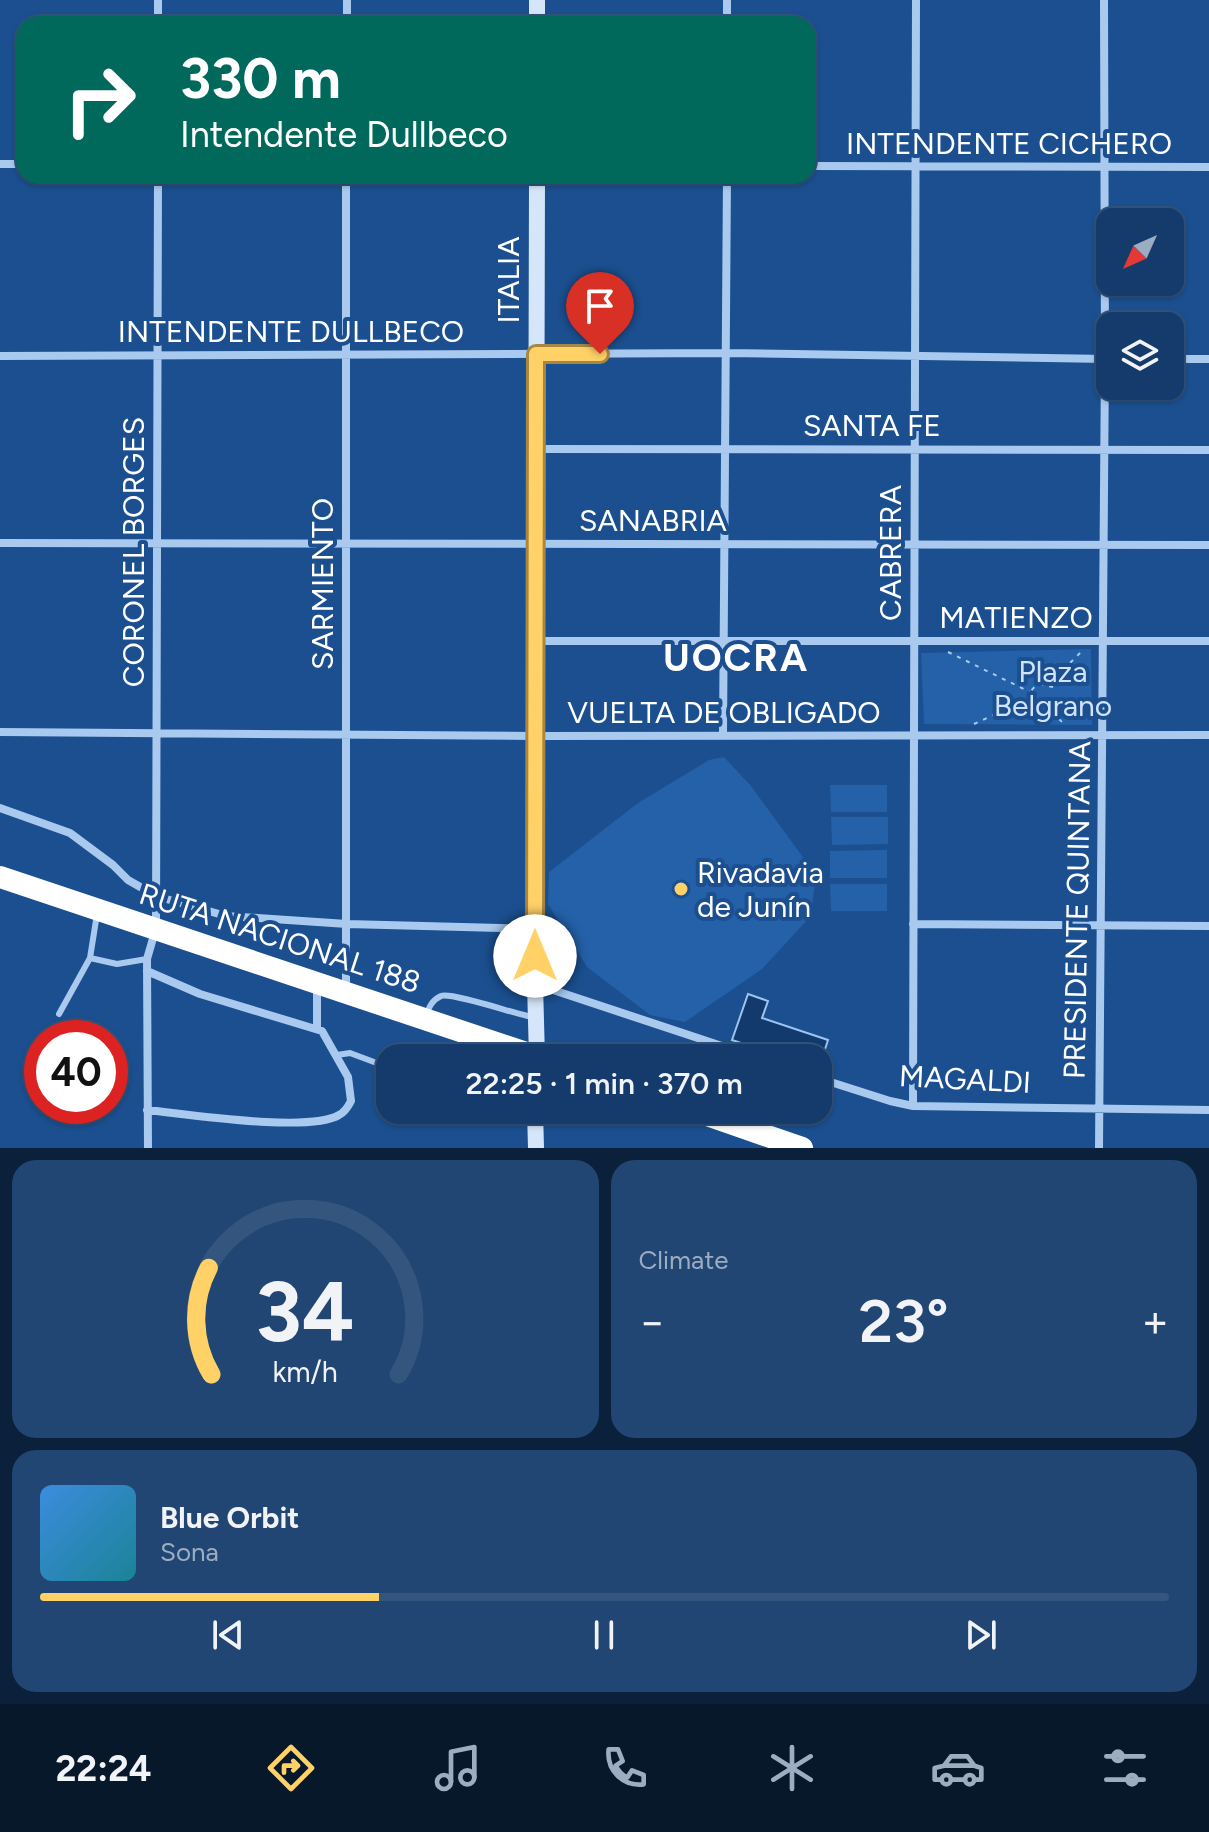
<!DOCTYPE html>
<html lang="en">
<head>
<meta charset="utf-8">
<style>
	:root { --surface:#143b6b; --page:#214673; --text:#f1f3f6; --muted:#9dadc1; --line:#33557e; --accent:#ffd166 }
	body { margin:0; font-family:Figtree,sans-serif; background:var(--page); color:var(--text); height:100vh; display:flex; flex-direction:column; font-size:30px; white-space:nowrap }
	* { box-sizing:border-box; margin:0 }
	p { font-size:26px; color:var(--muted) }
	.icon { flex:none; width:44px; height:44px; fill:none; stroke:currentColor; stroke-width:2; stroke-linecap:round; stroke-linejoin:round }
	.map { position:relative; height:1148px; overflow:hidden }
	.side { display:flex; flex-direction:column; gap:12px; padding:12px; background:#0b203b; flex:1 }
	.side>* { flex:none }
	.banner { position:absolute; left:16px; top:16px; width:800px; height:168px; border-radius:24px; box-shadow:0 2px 6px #0004,0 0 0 2px var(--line); background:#00695c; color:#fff; overflow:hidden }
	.needle { width:52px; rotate:225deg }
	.fabs { position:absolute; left:1096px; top:208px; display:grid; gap:16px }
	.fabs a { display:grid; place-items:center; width:88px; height:88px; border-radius:16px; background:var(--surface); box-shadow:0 2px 6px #0004,0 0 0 2px var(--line); font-size:40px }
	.speed { position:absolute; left:24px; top:1020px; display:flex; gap:16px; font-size:40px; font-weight:700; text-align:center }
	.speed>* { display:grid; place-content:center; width:104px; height:104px; border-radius:50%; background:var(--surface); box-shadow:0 2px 6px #0004,0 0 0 2px var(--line); line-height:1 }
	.speed .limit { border:12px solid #d22; background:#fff; color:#111 }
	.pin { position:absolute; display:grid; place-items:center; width:68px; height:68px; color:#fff; margin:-82px -34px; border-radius:50% 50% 50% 0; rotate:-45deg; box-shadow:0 0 8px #0007 }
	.pin .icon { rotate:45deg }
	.me { position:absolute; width:88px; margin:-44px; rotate:0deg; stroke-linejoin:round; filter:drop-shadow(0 0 6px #0008) }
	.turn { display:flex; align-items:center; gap:28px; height:168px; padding:0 32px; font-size:36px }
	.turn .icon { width:104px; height:104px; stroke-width:2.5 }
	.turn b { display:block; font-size:56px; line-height:68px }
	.big { font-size:60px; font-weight:600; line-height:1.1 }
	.side .widget { flex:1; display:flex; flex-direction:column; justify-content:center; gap:12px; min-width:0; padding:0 28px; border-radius:24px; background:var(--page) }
	.side .dial { align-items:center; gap:0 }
	.dial svg { height:208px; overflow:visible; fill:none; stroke:var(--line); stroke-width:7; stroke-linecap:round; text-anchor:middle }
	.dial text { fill:var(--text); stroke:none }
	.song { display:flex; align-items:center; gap:24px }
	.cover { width:96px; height:96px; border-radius:12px; background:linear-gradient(135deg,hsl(210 70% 55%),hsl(190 70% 35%)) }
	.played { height:8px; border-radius:4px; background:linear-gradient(90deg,var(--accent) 30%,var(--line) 30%) }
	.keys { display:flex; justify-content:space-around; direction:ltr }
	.heat { display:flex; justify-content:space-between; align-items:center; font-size:44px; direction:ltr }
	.side .tiles { flex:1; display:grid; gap:12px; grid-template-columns:1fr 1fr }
	.widget:last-child { grid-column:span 2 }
	.trip { position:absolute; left:376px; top:1044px; width:456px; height:80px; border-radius:24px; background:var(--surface); box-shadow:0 2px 6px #0004,0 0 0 2px var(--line); font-weight:600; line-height:80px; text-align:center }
	.dock { display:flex; height:128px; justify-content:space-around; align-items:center; background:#08182b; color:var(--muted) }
	.dock .icon { width:56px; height:56px }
	.dock .current { color:var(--accent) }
	.dock b { font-size:36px; color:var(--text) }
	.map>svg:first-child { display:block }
	.green { fill:#2461a8 }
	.water { fill:#123a6d; stroke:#9cc4f0; stroke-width:2 }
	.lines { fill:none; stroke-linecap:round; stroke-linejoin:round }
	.path { stroke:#a9c9ee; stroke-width:2; stroke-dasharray:4 6; stroke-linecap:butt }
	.lane { stroke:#a9c9ee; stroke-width:6 }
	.street { stroke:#a9c9ee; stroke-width:8 }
	.secondary { stroke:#d6e6fa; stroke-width:16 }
	.highway { stroke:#fff; stroke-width:22 }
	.route-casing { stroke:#a68842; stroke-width:20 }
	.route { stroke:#ffd166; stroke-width:14 }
	.poi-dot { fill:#ffd166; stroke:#1b4f8f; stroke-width:3 }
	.labels { text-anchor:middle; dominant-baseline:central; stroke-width:8; stroke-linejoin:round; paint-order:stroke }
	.street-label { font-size:30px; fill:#fff; stroke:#1b4f8f }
	.park-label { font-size:30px; fill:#cfe3fa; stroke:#1b4f8f }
	.poi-label { font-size:30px; fill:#fff; stroke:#1b4f8f; text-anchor:start }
	.district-label { font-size:38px; font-weight:bold; letter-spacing:2px; fill:#fff; stroke:#1b4f8f }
</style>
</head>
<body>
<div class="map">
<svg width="1209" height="1148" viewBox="0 0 1209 1148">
	<rect width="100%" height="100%" fill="#1b4f8f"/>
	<path class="green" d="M1091,649L1092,725L924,724L921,653Z
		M724,757L751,786L816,875L811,916L762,969L685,1022L650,1015L587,967L548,904L549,872L638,803L709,760Z
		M830,785H887V812H831Z
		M831,817H888V844L832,845Z
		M887,850V878H830V851Z
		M830,884H887V911H831Z"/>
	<path class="water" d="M748,994L768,1001L762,1018L828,1040L819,1068L818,1058H787L732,1040Z"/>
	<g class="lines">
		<path class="path" d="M948,652L1030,692
			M1049,684L1081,652
			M1053,687L1039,684C1025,692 1025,706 1039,714L1053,710
			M1052,712L1065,725
			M974,724L1028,699"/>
		<path class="lane" d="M90,958L97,914
			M59,1014L90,958L117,964L147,959
			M426,1016C429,1007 432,1000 441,996C452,992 518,1015 536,1018
			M337,1055L350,1053L390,1068"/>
		<path class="street" d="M727,0V24
			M158,24V0
			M347,24V0
			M0,164H24
			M808,166L1209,167
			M0,356L728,353L1107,359
			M1170,359H1209
			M537,449L1209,450
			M0,543L1209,545
			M535,641H1209
			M0,732L535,736L1209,735
			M723,736L727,176
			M0,808L70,833L113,865L128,880L156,896L226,916L347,924L535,929
			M913,924L1209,926
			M147,971L200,994L322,1031L348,1077L351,1101C348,1107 345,1112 339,1115C309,1133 187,1114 147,1110
			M535,984L758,1058
			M346,991V176
			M317,1028V985
			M818,1078L890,1101L913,1106L1209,1110
			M913,1106L916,0
			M148,1148L147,959L156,928L158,176
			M1099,1148L1105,359L1104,0"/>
		<path class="secondary" d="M537,24V0
			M537,1058L535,984L537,176
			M535,1110L536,1148"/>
		<path class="highway" d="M0,877L541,1058
			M693,1110L802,1148"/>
	</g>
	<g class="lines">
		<g class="route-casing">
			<path id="route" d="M535,956L536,354H600"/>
		</g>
		<use href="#route" class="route"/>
	</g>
	<circle class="poi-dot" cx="681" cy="889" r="8"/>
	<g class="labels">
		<g class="street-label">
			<text x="1009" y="143">INTENDENTE CICHERO</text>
			<text transform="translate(508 280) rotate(-90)">ITALIA</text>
			<text x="291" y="331">INTENDENTE DULLBECO</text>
			<text x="872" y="425">SANTA FE</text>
			<text x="653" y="520">SANABRIA</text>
			<text transform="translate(133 552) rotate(-90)">CORONEL BORGES</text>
			<text transform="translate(890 553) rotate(-90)">CABRERA</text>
			<text transform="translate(322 584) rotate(-90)">SARMIENTO</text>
			<text x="1016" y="617">MATIENZO</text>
			<text x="724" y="712">VUELTA DE OBLIGADO</text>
			<text transform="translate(1077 910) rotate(-89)">PRESIDENTE QUINTANA</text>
			<text transform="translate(280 938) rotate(18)">RUTA NACIONAL 188</text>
			<text transform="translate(965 1079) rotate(3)">MAGALDI</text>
		</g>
		<g class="park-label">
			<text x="1053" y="671">Plaza<tspan x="1053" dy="34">Belgrano</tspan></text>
		</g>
		<g class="poi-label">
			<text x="697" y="872">Rivadavia<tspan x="697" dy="34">de Junín</tspan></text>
		</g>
		<g class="district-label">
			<text x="736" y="658">UOCRA</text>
		</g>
	</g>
</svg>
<div class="fabs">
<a><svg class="needle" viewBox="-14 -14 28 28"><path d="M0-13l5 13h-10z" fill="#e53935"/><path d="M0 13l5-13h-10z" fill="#9dadc1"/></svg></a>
<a><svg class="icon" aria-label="layers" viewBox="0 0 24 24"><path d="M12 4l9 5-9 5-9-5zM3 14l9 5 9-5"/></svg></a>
</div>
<div class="speed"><div class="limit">40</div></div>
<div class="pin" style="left:600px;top:354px;background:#d93025"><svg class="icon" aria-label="arrive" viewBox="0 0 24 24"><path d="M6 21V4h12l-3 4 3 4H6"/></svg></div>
<svg class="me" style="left:535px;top:956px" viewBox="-20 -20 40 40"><circle r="19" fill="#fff"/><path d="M0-13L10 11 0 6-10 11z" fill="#ffd166"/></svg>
<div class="trip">22:25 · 1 min · 370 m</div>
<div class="banner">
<div class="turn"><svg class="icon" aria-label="right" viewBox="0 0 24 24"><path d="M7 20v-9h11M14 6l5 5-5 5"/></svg><div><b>330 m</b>Intendente Dullbeco</div></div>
</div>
</div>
<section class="side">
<div class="tiles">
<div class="widget dial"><svg viewBox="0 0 100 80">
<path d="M14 69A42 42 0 1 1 86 69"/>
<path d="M14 69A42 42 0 0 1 13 28" stroke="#ffd166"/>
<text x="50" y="56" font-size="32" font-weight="700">34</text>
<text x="50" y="72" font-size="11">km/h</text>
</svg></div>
<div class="widget"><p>Climate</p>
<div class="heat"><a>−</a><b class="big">23°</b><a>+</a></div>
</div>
<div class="widget">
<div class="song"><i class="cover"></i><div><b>Blue Orbit</b><p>Sona</p></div></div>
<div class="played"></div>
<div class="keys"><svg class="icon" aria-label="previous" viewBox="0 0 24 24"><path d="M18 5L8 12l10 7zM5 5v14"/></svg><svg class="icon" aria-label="pause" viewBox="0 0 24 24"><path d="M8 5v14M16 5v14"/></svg><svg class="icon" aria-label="next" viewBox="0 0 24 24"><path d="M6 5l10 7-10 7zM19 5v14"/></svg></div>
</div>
</div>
</section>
<nav class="dock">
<b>22:24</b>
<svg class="icon current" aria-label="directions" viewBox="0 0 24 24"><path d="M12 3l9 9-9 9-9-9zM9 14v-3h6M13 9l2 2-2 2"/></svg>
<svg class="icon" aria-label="music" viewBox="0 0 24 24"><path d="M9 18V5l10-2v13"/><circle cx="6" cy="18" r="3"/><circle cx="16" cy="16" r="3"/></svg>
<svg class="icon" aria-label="phone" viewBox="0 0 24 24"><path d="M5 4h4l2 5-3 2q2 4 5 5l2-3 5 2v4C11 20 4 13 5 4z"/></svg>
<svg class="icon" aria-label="climate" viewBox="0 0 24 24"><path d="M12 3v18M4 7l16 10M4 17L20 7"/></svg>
<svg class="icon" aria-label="car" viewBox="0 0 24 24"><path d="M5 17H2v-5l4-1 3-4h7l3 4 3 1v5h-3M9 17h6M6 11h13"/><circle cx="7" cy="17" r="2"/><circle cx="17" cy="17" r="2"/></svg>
<svg class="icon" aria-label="filters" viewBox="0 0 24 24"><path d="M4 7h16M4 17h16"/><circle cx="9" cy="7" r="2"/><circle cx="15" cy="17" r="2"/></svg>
</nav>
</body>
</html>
